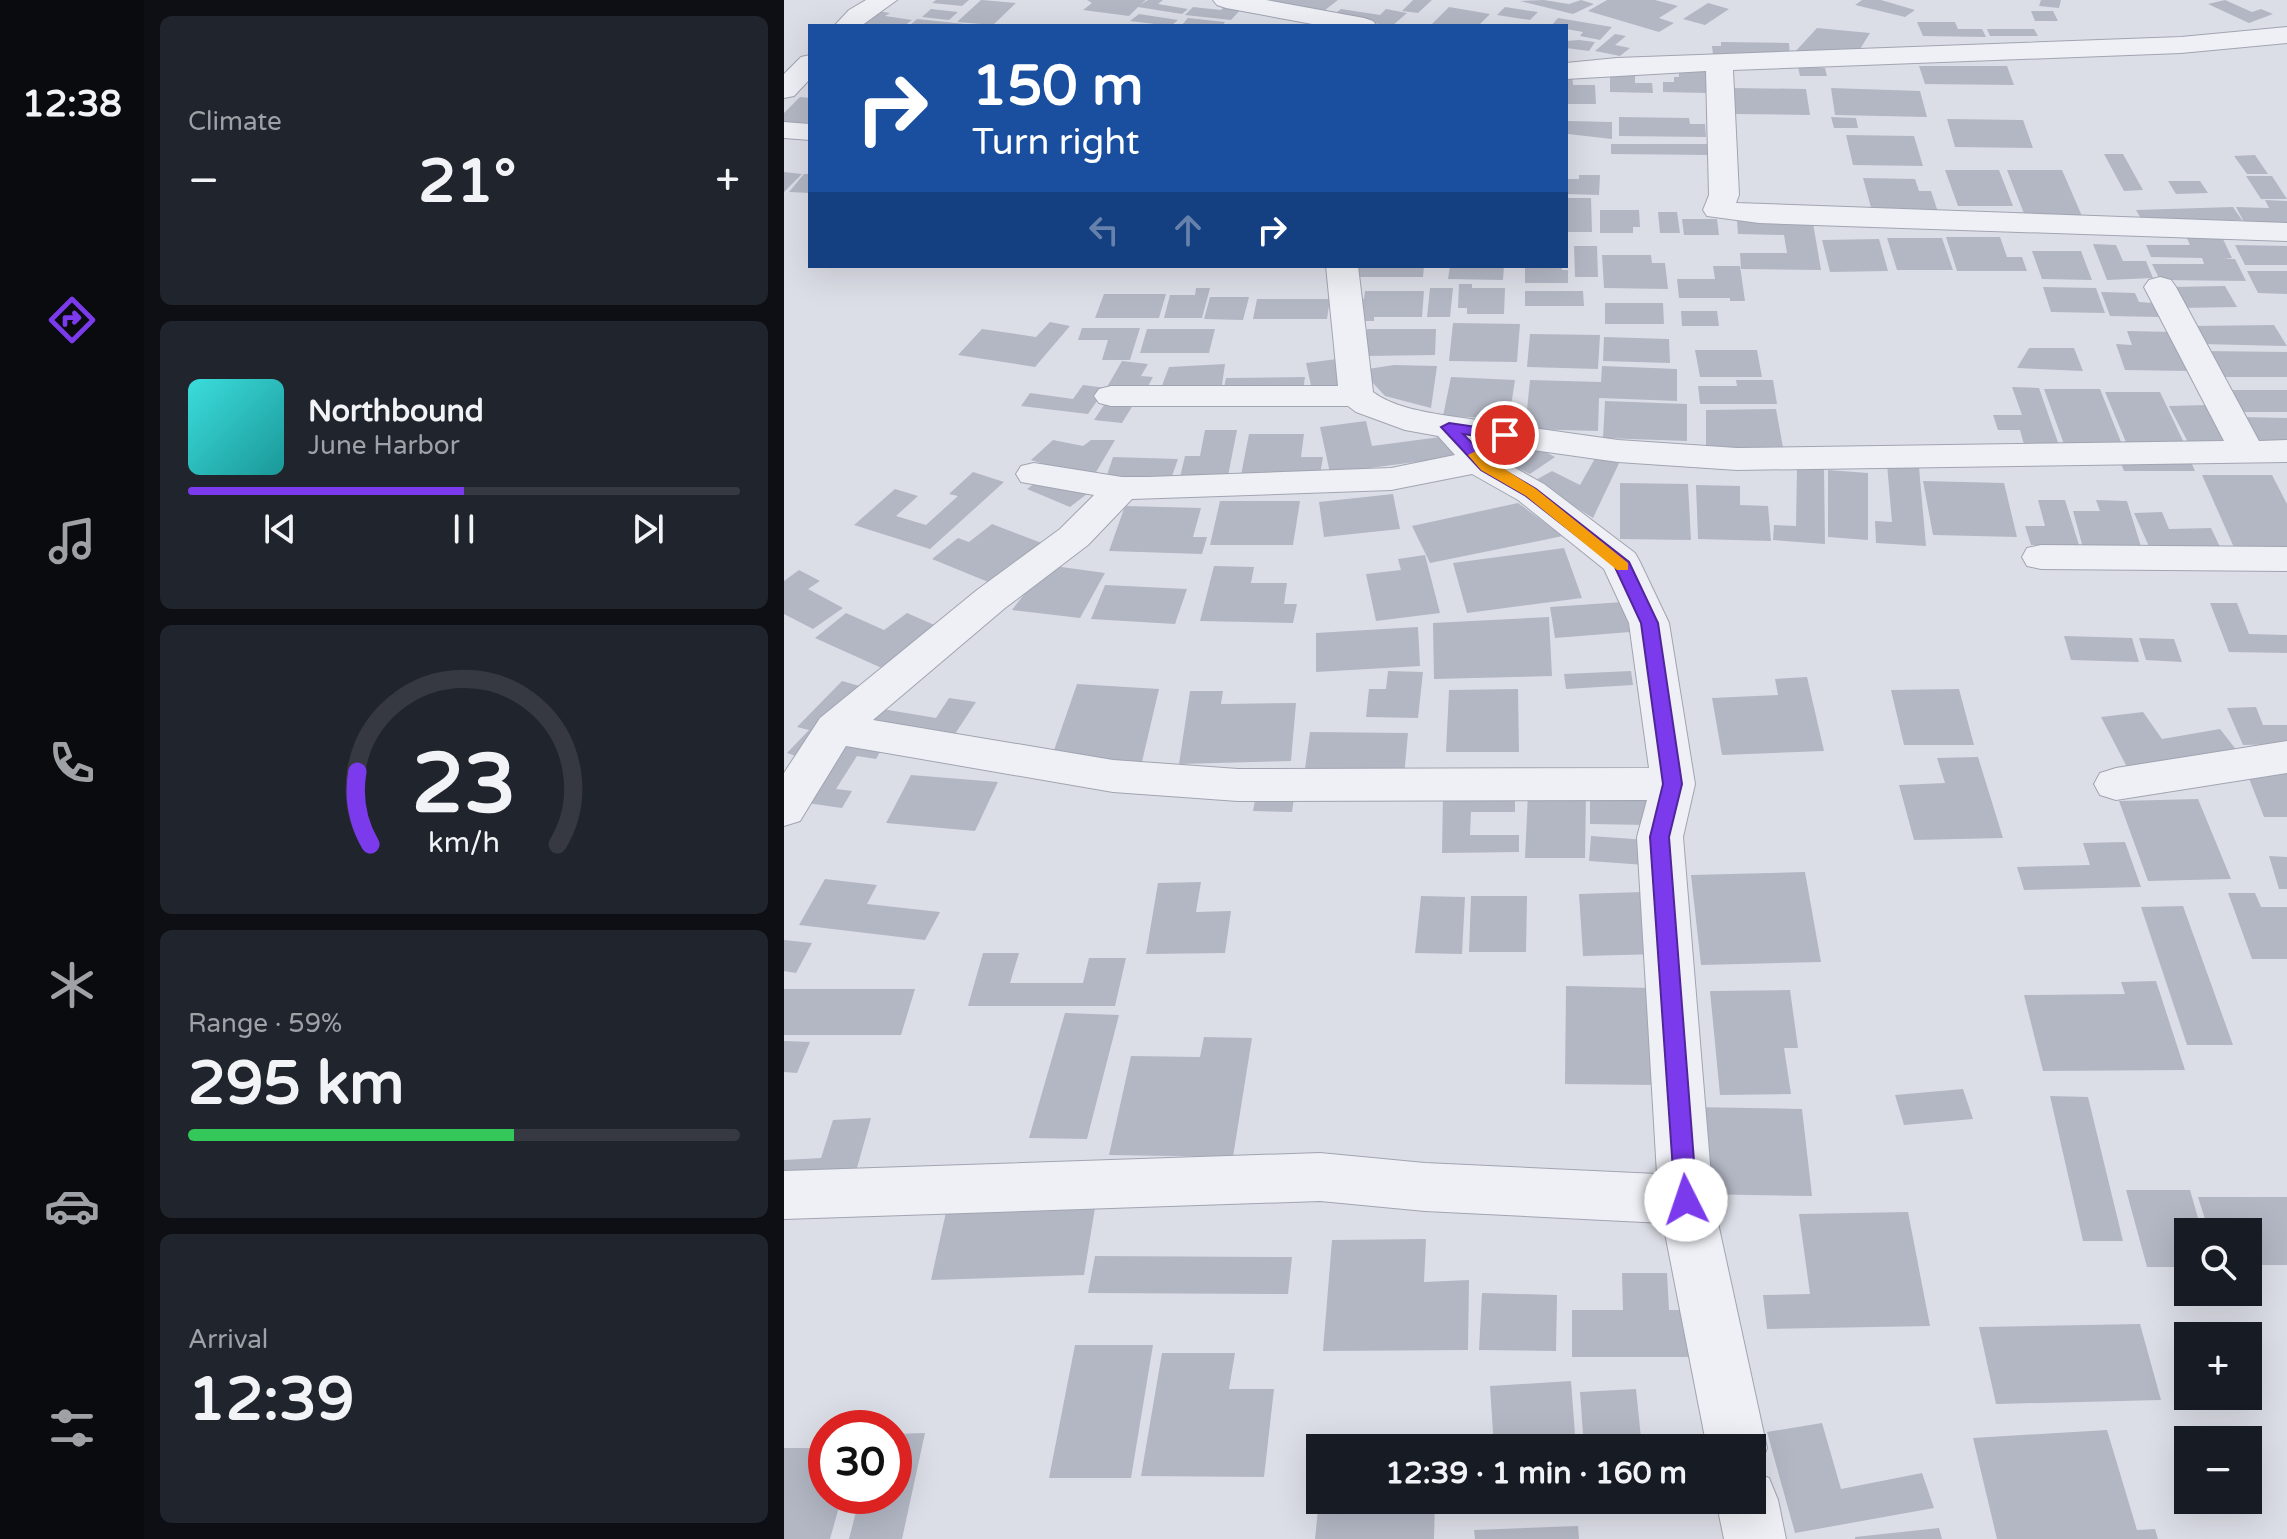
<!DOCTYPE html>
<html lang="en">
<head>
<meta charset="utf-8">
<style>
	:root { --surface:#171b24; --page:#20242c; --text:#f1f3f6; --muted:#9ea1a6; --line:#363941; --accent:#7c3aed }
	body { margin:0; font-family:"Varela Round",sans-serif; background:var(--page); color:var(--text); height:100vh; display:flex; flex-direction:column; font-size:30px; white-space:nowrap }
	* { box-sizing:border-box; margin:0 }
	p { font-size:26px; color:var(--muted) }
	.icon { flex:none; width:44px; height:44px; fill:none; stroke:currentColor; stroke-width:2; stroke-linecap:round; stroke-linejoin:round }
	.map { position:relative; flex:1; overflow:hidden }
	.details { display:flex; flex-direction:column; gap:16px; padding:16px; background:#0d0f14; width:640px }
	.details>* { flex:none }
	.hud { position:absolute; left:24px; top:24px; width:760px; height:244px; border-radius:0px; box-shadow:0 8px 32px #0002; background:#1a4fa0; color:#fff; overflow:hidden }
	.buttons { position:absolute; left:1390px; top:1218px; display:grid; gap:16px }
	.buttons a { display:grid; place-items:center; width:88px; height:88px; border-radius:0px; background:var(--surface); box-shadow:0 8px 32px #0002; font-size:40px }
	.speed { position:absolute; left:24px; top:1410px; display:flex; gap:16px; font-size:40px; font-weight:700; text-align:center }
	.speed>* { display:grid; place-content:center; width:104px; height:104px; border-radius:50%; background:var(--surface); box-shadow:0 8px 32px #0002; line-height:1 }
	.speed .limit { border:12px solid #d22; background:#fff; color:#111 }
	.pin { position:absolute; display:grid; place-items:center; width:68px; height:68px; color:#fff; margin:-34px; border:4px solid #fff; border-radius:50%; box-shadow:0 2px 8px #0007 }
	.me { position:absolute; width:88px; margin:-44px; rotate:356deg; stroke-linejoin:round; filter:drop-shadow(0 0 6px #0008) }
	.turn { display:flex; align-items:center; gap:28px; height:168px; padding:0 32px; font-size:36px }
	.turn .icon { width:104px; height:104px; stroke-width:2.5 }
	.turn b { display:block; font-size:56px; line-height:68px }
	.lanes { display:flex; align-items:center; height:76px; padding:0 32px; background:#0003; justify-content:center; gap:40px; direction:ltr }
	.lanes .off { opacity:.35 }
	.big { font-size:60px; font-weight:700; line-height:1.1 }
	.details .tile { flex:1; display:flex; flex-direction:column; justify-content:center; gap:12px; min-width:0; padding:0 28px; border-radius:12px; background:var(--page) }
	.details .dial { align-items:center; gap:0 }
	.dial svg { height:208px; overflow:visible; fill:none; stroke:var(--line); stroke-width:7; stroke-linecap:round; text-anchor:middle }
	.dial text { fill:var(--text); stroke:none }
	.song { display:flex; align-items:center; gap:24px }
	.cover { width:96px; height:96px; border-radius:12px; background:linear-gradient(135deg,hsl(180 70% 55%),hsl(180 70% 35%)) }
	.played { height:8px; border-radius:4px; background:linear-gradient(90deg,var(--accent) 50%,var(--line) 50%) }
	.keys { display:flex; justify-content:space-around; direction:ltr }
	.heat { display:flex; justify-content:space-between; align-items:center; font-size:44px; direction:ltr }
	.charge { height:12px; border-radius:6px; background:linear-gradient(90deg,#34c759 59%,var(--line) 0) }
	.trip { position:absolute; left:522px; top:1434px; width:460px; height:80px; border-radius:0px; background:var(--surface); box-shadow:0 8px 32px #0002; font-weight:700; line-height:80px; text-align:center }
	main { display:flex; flex:1; min-height:0 }
	.tabs { display:flex; flex-direction:column; width:144px; justify-content:space-around; align-items:center; background:#090b0e; color:var(--muted) }
	.tabs .icon { width:56px; height:56px }
	.tabs .current { color:var(--accent) }
	.tabs b { font-size:36px; color:var(--text) }
	.map>svg:first-child { display:block }
	.building { fill:#b3b7c4 }
	.lines { fill:none; stroke-linecap:round; stroke-linejoin:round }
	.street-casing { stroke:#a1a4b1; stroke-width:2 }
	.street { fill:#eef0f5; fill-rule:evenodd }
	.route { fill:#7c3aed; stroke:#51269a; stroke-width:2 }
	.slow { fill:#f59e0b }
</style>
</head>
<body>
<main>
<nav class="tabs">
<b>12:38</b>
<svg class="icon current" aria-label="directions" viewBox="0 0 24 24"><path d="M12 3l9 9-9 9-9-9zM9 14v-3h6M13 9l2 2-2 2"/></svg>
<svg class="icon" aria-label="music" viewBox="0 0 24 24"><path d="M9 18V5l10-2v13"/><circle cx="6" cy="18" r="3"/><circle cx="16" cy="16" r="3"/></svg>
<svg class="icon" aria-label="phone" viewBox="0 0 24 24"><path d="M5 4h4l2 5-3 2q2 4 5 5l2-3 5 2v4C11 20 4 13 5 4z"/></svg>
<svg class="icon" aria-label="climate" viewBox="0 0 24 24"><path d="M12 3v18M4 7l16 10M4 17L20 7"/></svg>
<svg class="icon" aria-label="car" viewBox="0 0 24 24"><path d="M5 17H2v-5l4-1 3-4h7l3 4 3 1v5h-3M9 17h6M6 11h13"/><circle cx="7" cy="17" r="2"/><circle cx="17" cy="17" r="2"/></svg>
<svg class="icon" aria-label="filters" viewBox="0 0 24 24"><path d="M4 7h16M4 17h16"/><circle cx="9" cy="7" r="2"/><circle cx="15" cy="17" r="2"/></svg>
</nav>
<section class="details">
<div class="tile"><p>Climate</p>
<div class="heat"><a>−</a><b class="big">21°</b><a>+</a></div>
</div>
<div class="tile">
<div class="song"><i class="cover"></i><div><b>Northbound</b><p>June Harbor</p></div></div>
<div class="played"></div>
<div class="keys"><svg class="icon" aria-label="previous" viewBox="0 0 24 24"><path d="M18 5L8 12l10 7zM5 5v14"/></svg><svg class="icon" aria-label="pause" viewBox="0 0 24 24"><path d="M8 5v14M16 5v14"/></svg><svg class="icon" aria-label="next" viewBox="0 0 24 24"><path d="M6 5l10 7-10 7zM19 5v14"/></svg></div>
</div>
<div class="tile dial"><svg viewBox="0 0 100 80">
<path d="M14 69A42 42 0 1 1 86 69"/>
<path d="M14 69A42 42 0 0 1 9 41" stroke="#7c3aed"/>
<text x="50" y="56" font-size="32" font-weight="700">23</text>
<text x="50" y="72" font-size="11">km/h</text>
</svg></div>
<div class="tile"><p>Range · 59%</p><b class="big">295 km</b><div class="charge"></div></div>
<div class="tile"><p>Arrival</p><b class="big">12:39</b></div>
</section>
<div class="map">
<svg width="1503" height="1539" viewBox="0 0 1503 1539">
	<rect width="100%" height="100%" fill="#dcdee7"/>
	<path class="building" d="M152,0H185L178,6L148,3Z
		M197,0H198L232,3L209,25L173,22Z
		M303,0H362L356,5L364,0H379L374,4L404,9L398,14L354,7L345,16L299,10L308,3Z
		M489,0H554L536,14L483,5Z
		M629,0H648L634,13L618,11Z
		M760,0L785,4L797,0L810,4L789,14L736,1Z
		M823,0H871L894,6L875,18L890,23L875,32L804,11Z
		M1078,0H1097L1131,10L1121,17L1071,5Z
		M1257,0H1277L1275,8L1255,6Z
		M1441,0L1468,12L1477,9L1489,14L1465,23L1424,4Z
		M924,3L945,9L921,25L899,19Z
		M443,4L460,6L447,20L401,15L409,7L437,10Z
		M665,7L706,14L694,26H646Z
		M721,7L754,12L746,20L713,15Z
		M147,9L174,12L165,20L138,17Z
		M557,9L596,15L602,9L623,13L608,26L548,16Z
		M93,11L106,13L101,16L128,20L120,26L74,25Z
		M1247,11H1269L1274,21H1251Z
		M355,14L394,20L387,26L346,21Z
		M404,18L441,22L438,26H397Z
		M774,18L828,27L816,40L796,36L799,32L782,29V26H767Z
		M133,19L181,24V26H125Z
		M1133,22H1171L1174,29H1198L1202,37L1139,36Z
		M1033,28L1086,33L1073,54H1009Z
		M1203,29H1250L1254,36H1206Z
		M831,34L842,36L831,45L846,48L836,56L811,51Z
		M795,40L811,42L805,51L782,48V41Z
		M937,42L1005,43L1006,56L929,55L928,46H937Z
		M1135,66H1223L1230,85L1141,84Z
		M1014,67L1041,68L1043,76H1016Z
		M895,71L921,72L923,93L879,92V82H890V77H895Z
		M826,72H851V83H868L869,93L826,92Z
		M782,73H788L789,85H811L812,104H782Z
		M949,88L1022,89L1026,115L951,114Z
		M1047,88L1136,91L1143,117L1051,115Z
		M16,97L26,98V123L0,122V113Z
		M835,117L905,118L906,124H921L922,137L835,136Z
		M1047,117L1072,118L1074,128H1050Z
		M1163,119L1239,120L1249,148L1171,147Z
		M784,121L828,122V139L784,134Z
		M1062,135L1130,136L1139,166L1069,165Z
		M827,144H924L926,155L827,154Z
		M1320,154H1339L1359,190L1340,191Z
		M1471,155L1484,174H1463L1450,156Z
		M1161,170H1215L1229,206H1174Z
		M1223,170H1278L1298,216H1241Z
		M0,172L18,174L0,192Z
		M20,174H26V193L5,192Z
		M795,175H816L815,195L782,194V179H795Z
		M1462,176H1488L1503,199H1477Z
		M1079,178L1131,179L1135,191H1147L1154,212L1088,211Z
		M1384,181H1416L1424,193L1392,194Z
		M782,198H807L808,232H782Z
		M1481,200L1503,201V224H1461L1452,207L1485,208Z
		M1449,207L1458,220L1359,222L1352,210Z
		M816,210H855L856,227H849V233H816Z
		M874,212H893L896,233H876Z
		M898,219H933L935,235H900Z
		M953,221L1029,223L1037,270L957,269L956,253H1003L1000,235L954,234Z
		M1402,236L1438,237L1448,258L1440,259H1451L1462,281L1376,280L1368,264H1420L1418,258L1367,257L1362,245H1406Z
		M1162,237H1216L1223,257H1238L1243,271H1173Z
		M1103,238H1158L1169,270H1113Z
		M1095,239L1104,271L1046,272L1038,240Z
		M1309,244L1332,245L1339,261H1362L1369,278L1323,280Z
		M1451,245L1503,246V265H1461Z
		M790,246H813L814,277H791Z
		M1248,251H1297L1308,280L1258,279Z
		M818,255H867L868,263H881L884,289L820,288Z
		M569,266H640L639,277H567Z
		M666,266H720L719,280L664,279Z
		M741,266H778V270H784V283H741Z
		M929,266H956L961,301H946V298H895L893,279H931Z
		M1463,271H1503V294L1474,293Z
		M675,284H688V288H721L720,314H683V308H674Z
		M1441,286L1453,307L1397,308L1386,287Z
		M1259,287L1312,288L1321,313L1267,312Z
		M412,288H426L418,318H380L386,295H411Z
		M646,288H669L666,317H643Z
		M581,291H640L638,317H590V321H566L570,299H580Z
		M741,291H799L800,306H741Z
		M1317,292L1351,293L1355,302L1370,303L1376,317L1326,316Z
		M320,294H382L375,318H311Z
		M426,297H465L459,320L420,319Z
		M473,299H546L543,319H469Z
		M821,303H879L880,324H821Z
		M897,311H933L935,326H898Z
		M266,322L286,326L251,367L174,355L198,329L252,337Z
		M669,323L736,324L733,362L665,361Z
		M1490,325L1503,346L1417,344L1407,326Z
		M298,328H356L346,360H318L324,340H294Z
		M363,329H431L425,353H356Z
		M583,329H652L651,355L580,356Z
		M1343,331L1390,332L1406,371L1341,370L1332,344L1348,345Z
		M746,334L816,335L814,369L743,367Z
		M820,337L885,339L886,363L819,361Z
		M1245,348H1290L1299,371L1233,368Z
		M911,350H973L978,377H916Z
		M1419,351L1503,352V377H1431Z
		M553,359L560,386L528,390L522,363Z
		M338,361L364,364L357,376L369,377L362,390L323,387Z
		M441,364L437,392L376,391L385,367Z
		M610,365L653,366L647,408L601,396L577,370Z
		M818,366L893,369V401L815,398L814,431L741,429L746,380L817,382Z
		M521,377L519,391L439,392L442,378Z
		M667,377L731,380L725,419L659,416Z
		M952,380H989L993,404H916L914,386H953Z
		M299,385L322,388L304,414L237,406L246,393L289,399Z
		M1228,387L1255,388L1276,448H1241L1236,430H1214L1209,415H1238Z
		M1260,389H1316L1339,447H1281Z
		M1439,390H1503V412H1450Z
		M1321,392H1376L1402,447H1344Z
		M324,399L351,402L338,423L310,420Z
		M821,401L903,404V441L819,438Z
		M1423,405L1446,446L1407,448L1385,406Z
		M992,409L1000,453L922,450V410Z
		M1457,417L1503,418V447H1470Z
		M582,421L588,446L664,436L671,457L546,473L536,427Z
		M421,430H453L444,476L396,477L401,456H416Z
		M465,434H520L517,457H539L536,475H457Z
		M269,440L299,446L307,440H331L308,479L247,460Z
		M750,446L771,457L746,474L725,464Z
		M814,453L838,457L809,518L750,481L768,471L796,485Z
		M1333,454L1404,455L1411,471H1340Z
		M329,457L394,459L387,479L322,478Z
		M1103,464L1135,467L1142,546L1092,543L1091,521L1108,522Z
		M1013,466L1040,468L1041,544L989,540L990,525L1012,526Z
		M1044,470L1084,473V540L1044,537Z
		M189,472L220,482L146,549L70,525L111,489L134,496L112,516L142,525L174,496L165,494Z
		M1418,475H1488L1503,504V552H1452Z
		M261,476L303,494L286,507L243,489Z
		M1139,481L1220,483L1233,537L1149,535Z
		M836,483L904,484L907,540L836,539Z
		M912,485L956,486V505L984,506L987,541L914,539Z
		M609,494L616,529L540,537L535,502Z
		M1254,500H1281L1295,545H1247L1241,526H1261Z
		M1312,500L1343,501L1358,550L1299,548L1289,511H1316Z
		M436,501H516L509,545H426Z
		M734,503L779,536L646,563L628,526Z
		M341,506L417,508L409,537H423L418,554L325,551Z
		M1378,512L1385,529L1427,528L1437,549L1367,551L1350,513Z
		M208,524L263,545L214,586L148,559L174,538L185,542Z
		M780,548L798,598L683,613L669,563Z
		M641,555L656,613L592,621L582,574L617,570L614,559Z
		M263,565L321,573L296,618L228,610Z
		M430,566L470,567L467,583H503L500,604H513L509,623L416,621Z
		M15,570L36,581L24,589L59,608L29,629L0,614V581Z
		M321,585L403,589L391,624L307,619Z
		M839,602L846,632L771,638L766,607Z
		M1426,603H1453L1465,634L1503,635V653L1445,652Z
		M62,613L100,630L123,613L155,627L102,670L31,638Z
		M765,617L768,676L650,679L649,623Z
		M634,627L636,666L532,672V633Z
		M1280,636L1348,638L1355,662L1287,660Z
		M1355,638L1390,639L1398,662L1362,660Z
		M604,671L639,672L634,718L582,717L585,689H602Z
		M847,671L849,685L782,689L780,674Z
		M1023,677L1040,751L938,755L928,698L994,695L991,679Z
		M58,681L86,689L20,759L3,753L25,730L13,727Z
		M293,684L375,689L357,766L268,756Z
		M734,689L735,752H662L665,690Z
		M1175,689L1190,745H1120L1107,690Z
		M406,691H439L437,704L512,703L507,761L395,764Z
		M165,698L192,702L167,740L74,725L86,707L152,718Z
		M1472,707L1479,725H1503V744L1459,745L1443,708Z
		M1359,712L1378,739L1436,729L1454,752L1345,771L1317,717Z
		M526,732L624,733L620,777L520,776Z
		M51,737L101,743L92,759L73,756L52,789L68,791L58,808L9,801Z
		M1194,757L1219,838L1130,840L1115,785L1161,783L1153,758Z
		M1461,768H1503V817H1480Z
		M127,775L214,782L191,831L102,823Z
		M473,790L511,791L508,812L469,811Z
		M731,791V812H687L686,835H735V852L658,853L659,792Z
		M744,793L802,794L801,858H741Z
		M806,794H862L863,825L806,824Z
		M1414,799L1447,879L1364,881L1335,801Z
		M807,836L863,840L861,865L805,861Z
		M1341,842L1357,887L1240,890L1233,867L1306,865L1299,843Z
		M1485,856L1503,857V889H1495Z
		M1021,872L1037,962L917,965L907,875Z
		M41,879L93,885L83,904L156,912L141,940L15,925Z
		M417,882L412,912L447,911L441,953L362,954L374,883Z
		M858,892L877,954L799,956L795,894Z
		M1444,893H1471L1477,907H1503V959H1468Z
		M637,896L681,897L678,954L631,953Z
		M687,896H743L742,952H685Z
		M1399,906L1449,1045H1403L1357,907Z
		M0,940L28,943L12,973L0,971Z
		M199,953H235L226,983H299L305,958H342L331,1006H184Z
		M1372,981L1401,1070L1259,1071L1240,995L1341,994L1337,982Z
		M782,986L869,988L873,1085L781,1084Z
		M0,989H131L117,1035H0Z
		M1006,990L1014,1048H1000L1007,1094L936,1095L926,991Z
		M281,1013L335,1015L303,1139L245,1138Z
		M420,1037L468,1038L449,1157L325,1155L347,1056L416,1057Z
		M0,1041L26,1042L13,1073L0,1072Z
		M1179,1089L1189,1119L1120,1125L1111,1095Z
		M1266,1096L1304,1097L1339,1241H1299Z
		M906,1107L1018,1109L1028,1196L911,1194Z
		M87,1118L69,1182L0,1184V1160L37,1158L49,1120Z
		M1342,1190H1406L1418,1232H1404V1267H1363Z
		M1414,1197H1503V1265H1464V1232H1425Z
		M311,1208L300,1275L147,1280L162,1212Z
		M1124,1212L1146,1326L983,1329L979,1295L1026,1294L1015,1214Z
		M642,1239L640,1282L685,1280L684,1350L539,1351L548,1240Z
		M311,1256L508,1257L504,1294L304,1293Z
		M838,1273H883L885,1310H907L911,1357H788V1310H839Z
		M698,1293L773,1295L772,1351L695,1350Z
		M1356,1324L1377,1400L1212,1404L1195,1327Z
		M291,1345H369L347,1478H265Z
		M378,1353H451L445,1389H490L480,1477L357,1476Z
		M787,1381L792,1448H710L706,1386Z
		M852,1389L858,1448H800L796,1392Z
		M1038,1423L1057,1489L1138,1473L1150,1508L1011,1533L983,1432Z
		M1323,1430L1353,1530L1371,1529L1374,1539H1213L1189,1438Z
		M141,1433L118,1539H65L76,1496H110V1434Z
		M0,1448H42V1496H58L46,1539H0Z
		M535,1500H651L650,1539H531Z
		M794,1526L795,1539H691L690,1530Z
		M1155,1528L1158,1539H1071V1537Z"/>
	<g class="lines">
		<g class="street-casing">
			<path id="street" d="M82,0H113L77,26H50L65,10Z
				M429,0H482L580,18L589,21L593,26H539L442,8L433,5Z
				M1503,27V43L1397,53L949,70L955,195L952,203L1503,223V241L975,223L923,216L919,210L925,195L922,71L782,79V63L833,58L1397,37Z
				M26,55V79L10,96L0,98V74L17,57Z
				M0,122L26,124V140L0,138Z
				M542,266H574L589,392C609,407 640,412 665,416L834,440L953,448L1440,441L1360,287L1365,280L1376,277L1387,280L1392,287L1475,441L1503,440V462L953,470L834,462L699,443L715,459L760,484L851,553L856,562L885,623L911,784L899,837L929,1200L983,1448L974,1469L969,1472L985,1478L994,1500L1002,1539H940L932,1500H968V1448H923L879,1223L641,1211L536,1201L0,1219V1171L536,1153L641,1163L873,1174L853,837L863,800L454,801L329,792L62,746L16,821L0,826V773L36,718L193,590L276,529L310,495L237,482L232,474L237,466L250,463L338,477H364L607,468L671,455L654,436L621,430L572,412L564,406H327L315,403L310,396L315,389L327,386H554ZM688,474L734,500L820,569L845,623L865,768L454,769L329,760L89,720L221,608L304,545L348,499L607,490Z
				M1257,545L1503,547V571L1257,569L1243,566L1238,557L1243,548Z
				M1503,741V773L1332,800L1316,795L1310,784L1316,773L1332,768Z"/>
		</g>
		<use href="#street" class="street"/>
	</g>
	<path class="route" d="M665,423L726,432L729,435L721,440L679,434L708,463L752,489L845,562L874,623L898,784L885,837L913,1200L910,1207L902,1210L894,1207L891,1200L866,837L879,784L857,623L830,565L742,496L697,470L657,427Z"/>
	<path class="slow" d="M692,451L752,489L844,563V570H833L742,496L697,470L684,455Z"/>
</svg>
<div class="buttons">
<a><svg class="icon" aria-label="search" viewBox="0 0 24 24"><circle cx="10" cy="10" r="6"/><path d="M15 15l6 6"/></svg></a>
<a>+</a>
<a>−</a>
</div>
<div class="speed"><div class="limit">30</div></div>
<div class="pin" style="left:721px;top:435px;background:#d93025"><svg class="icon" aria-label="arrive" viewBox="0 0 24 24"><path d="M6 21V4h12l-3 4 3 4H6"/></svg></div>
<svg class="me" style="left:902px;top:1200px" viewBox="-20 -20 40 40"><circle r="19" fill="#fff"/><path d="M0-13L10 11 0 6-10 11z" fill="#7c3aed"/></svg>
<div class="trip">12:39 · 1 min · 160 m</div>
<div class="hud">
<div class="turn"><svg class="icon" aria-label="right" viewBox="0 0 24 24"><path d="M7 20v-9h11M14 6l5 5-5 5"/></svg><div><b>150 m</b>Turn right</div></div>
<div class="lanes"><svg class="icon off" aria-label="left" viewBox="0 0 24 24"><path d="M17 20v-9H6M10 6l-5 5 5 5"/></svg><svg class="icon off" aria-label="ahead" viewBox="0 0 24 24"><path d="M12 20V5M6 11l6-6 6 6"/></svg><svg class="icon" aria-label="right" viewBox="0 0 24 24"><path d="M7 20v-9h11M14 6l5 5-5 5"/></svg></div>
</div>
</div>
</main>
</body>
</html>
